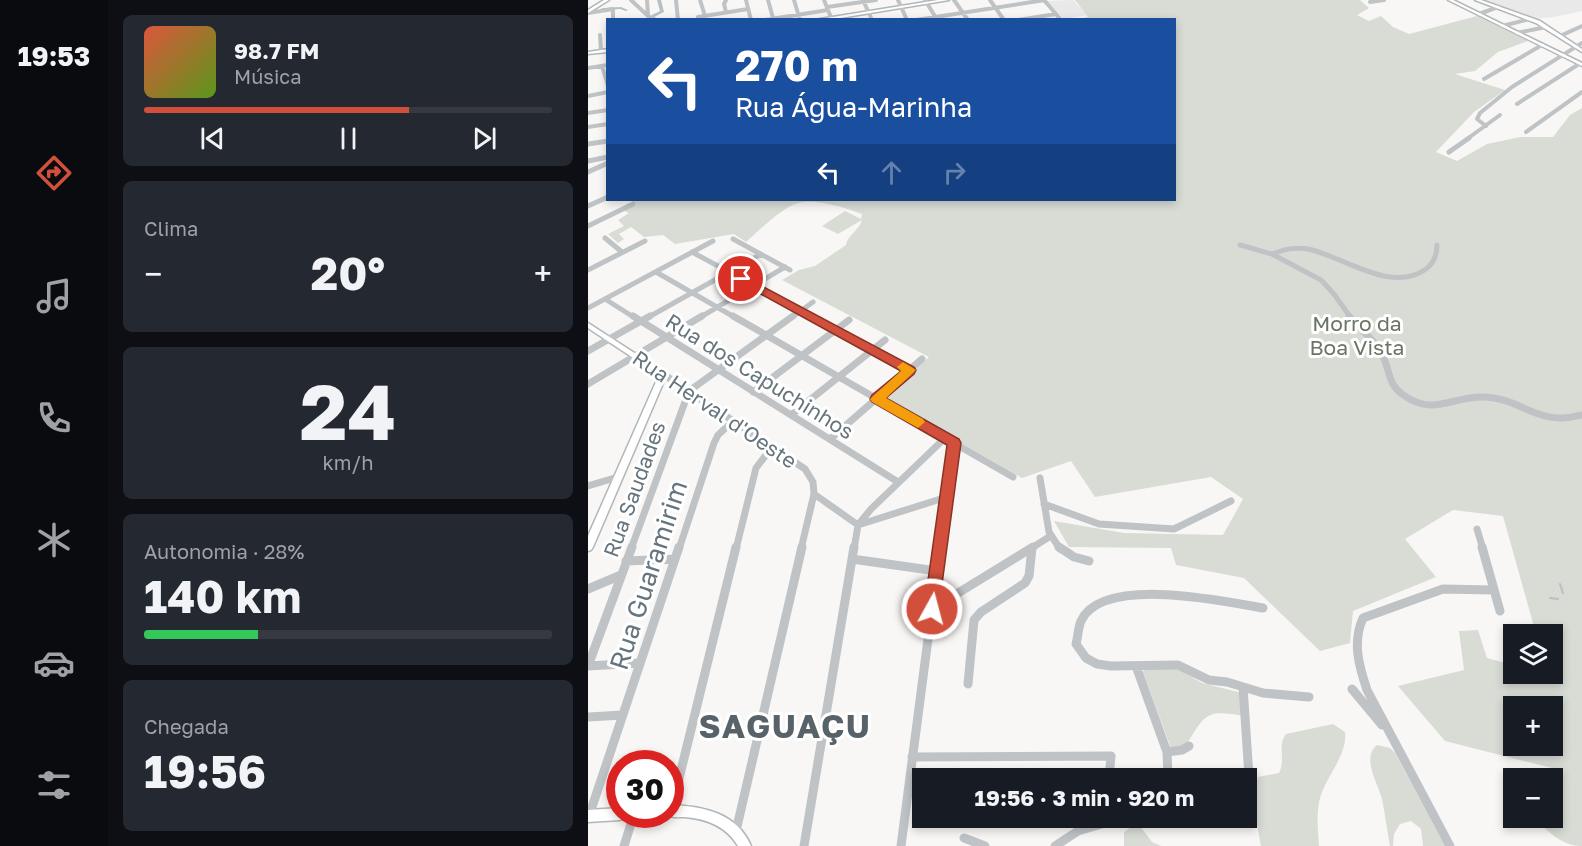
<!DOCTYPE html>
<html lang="pt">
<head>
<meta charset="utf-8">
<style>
	:root { --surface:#171b24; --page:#242831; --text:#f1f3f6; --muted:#9ea1a6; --line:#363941; --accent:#d24f3b }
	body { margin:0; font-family:"Golos Text",sans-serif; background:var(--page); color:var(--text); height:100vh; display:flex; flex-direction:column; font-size:22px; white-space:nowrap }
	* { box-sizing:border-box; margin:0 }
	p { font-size:20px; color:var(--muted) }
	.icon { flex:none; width:33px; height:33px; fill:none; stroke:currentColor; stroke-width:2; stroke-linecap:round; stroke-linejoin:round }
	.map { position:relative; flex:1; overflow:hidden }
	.sheet { display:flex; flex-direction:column; gap:15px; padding:15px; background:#0d0f14; width:480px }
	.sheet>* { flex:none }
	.hud { position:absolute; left:18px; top:18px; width:570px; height:183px; border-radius:0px; box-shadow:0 3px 9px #0003; background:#1a4fa0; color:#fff; overflow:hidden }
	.buttons { position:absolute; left:915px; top:624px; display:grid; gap:12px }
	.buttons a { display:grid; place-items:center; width:60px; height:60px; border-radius:0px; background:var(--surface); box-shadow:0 3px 9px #0003; font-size:30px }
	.speed { position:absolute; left:18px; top:750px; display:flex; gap:12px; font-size:30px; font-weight:700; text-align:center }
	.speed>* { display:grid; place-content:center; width:78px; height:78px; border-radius:50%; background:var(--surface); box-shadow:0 3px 9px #0003; line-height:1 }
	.speed .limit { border:9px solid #d22; background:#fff; color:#111 }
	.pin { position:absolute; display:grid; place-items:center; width:51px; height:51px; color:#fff; margin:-26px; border:3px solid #fff; border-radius:50%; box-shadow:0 2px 6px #0007 }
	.me { position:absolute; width:66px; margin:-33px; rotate:7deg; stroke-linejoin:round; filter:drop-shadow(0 0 4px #0008) }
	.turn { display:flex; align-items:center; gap:21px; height:126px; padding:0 30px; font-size:27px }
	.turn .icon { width:78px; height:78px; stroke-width:2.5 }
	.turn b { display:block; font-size:42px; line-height:51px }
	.lanes { display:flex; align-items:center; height:57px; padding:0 30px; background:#0003; justify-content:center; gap:30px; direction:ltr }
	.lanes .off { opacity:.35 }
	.big { font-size:45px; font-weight:700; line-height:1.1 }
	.sheet .card { flex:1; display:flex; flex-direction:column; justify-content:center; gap:9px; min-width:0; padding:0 21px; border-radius:9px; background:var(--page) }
	.sheet .dial { align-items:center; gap:0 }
	.dial b { font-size:78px; line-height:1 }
	.song { display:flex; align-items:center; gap:18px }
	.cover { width:72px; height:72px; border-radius:9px; background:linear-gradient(135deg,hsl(10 70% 55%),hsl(90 70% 35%)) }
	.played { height:6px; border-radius:3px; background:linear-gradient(90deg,var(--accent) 65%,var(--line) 65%) }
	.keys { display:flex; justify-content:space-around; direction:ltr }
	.heat { display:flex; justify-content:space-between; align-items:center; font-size:33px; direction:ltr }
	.charge { height:9px; border-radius:4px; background:linear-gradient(90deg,#34c759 28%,var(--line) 0) }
	.trip { position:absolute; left:324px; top:768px; width:345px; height:60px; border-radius:0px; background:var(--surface); box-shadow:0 3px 9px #0003; font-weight:700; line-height:60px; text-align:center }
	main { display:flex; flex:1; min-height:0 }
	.dock { display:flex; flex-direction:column; width:108px; justify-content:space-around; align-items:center; background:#090b0e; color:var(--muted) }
	.dock .icon { width:42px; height:42px }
	.dock .selected { color:var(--accent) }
	.dock b { font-size:27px; color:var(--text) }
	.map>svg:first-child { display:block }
	.built { fill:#e8e9e8 }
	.green { fill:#d8dcd5; fill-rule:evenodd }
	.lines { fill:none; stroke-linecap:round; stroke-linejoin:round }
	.stream { stroke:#b5c1c4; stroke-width:2 }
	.river { fill:#b5c1c4; fill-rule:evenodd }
	.major-casing { stroke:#b1b6b9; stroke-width:3 }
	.minor-far3 { stroke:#bfc3c6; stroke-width:4 }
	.minor-far2 { stroke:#bfc3c6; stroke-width:5 }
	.minor-far1 { stroke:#bfc3c6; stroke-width:7 }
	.minor { stroke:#bfc3c6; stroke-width:9 }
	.major { fill:#fff; fill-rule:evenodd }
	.route { fill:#d24f3b; stroke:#883326; stroke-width:1.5 }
	.slow { fill:#f59e0b }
	.labels { text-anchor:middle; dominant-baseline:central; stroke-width:6; stroke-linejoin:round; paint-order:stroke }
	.park-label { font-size:21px; fill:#697664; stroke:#fff }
	.street-label { font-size:21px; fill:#66757d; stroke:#fff }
	.near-street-label { font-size:26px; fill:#66757d; stroke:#fff }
	.near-district-label { font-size:33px; font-weight:bold; letter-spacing:1.5px; fill:#576369; stroke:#fff }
</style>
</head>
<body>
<main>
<nav class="dock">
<b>19:53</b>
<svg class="icon selected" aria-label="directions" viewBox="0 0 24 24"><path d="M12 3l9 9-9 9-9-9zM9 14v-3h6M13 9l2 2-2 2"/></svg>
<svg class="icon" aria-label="music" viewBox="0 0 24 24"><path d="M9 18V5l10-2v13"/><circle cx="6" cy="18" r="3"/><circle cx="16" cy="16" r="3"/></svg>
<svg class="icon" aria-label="phone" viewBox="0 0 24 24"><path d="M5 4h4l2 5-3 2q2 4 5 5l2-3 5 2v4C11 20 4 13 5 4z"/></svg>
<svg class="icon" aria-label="climate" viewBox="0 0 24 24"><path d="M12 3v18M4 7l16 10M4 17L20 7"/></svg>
<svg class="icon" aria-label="car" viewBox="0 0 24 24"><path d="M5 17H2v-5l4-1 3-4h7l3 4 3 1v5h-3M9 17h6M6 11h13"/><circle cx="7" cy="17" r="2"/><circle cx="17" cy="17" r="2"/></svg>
<svg class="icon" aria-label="filters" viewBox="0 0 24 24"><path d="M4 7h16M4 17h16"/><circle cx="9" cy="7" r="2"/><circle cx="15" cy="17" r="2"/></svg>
</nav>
<section class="sheet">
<div class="card">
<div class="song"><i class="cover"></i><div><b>98.7 FM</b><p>Música</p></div></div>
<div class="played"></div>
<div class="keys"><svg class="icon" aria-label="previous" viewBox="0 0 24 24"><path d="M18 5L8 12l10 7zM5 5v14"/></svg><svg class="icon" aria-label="pause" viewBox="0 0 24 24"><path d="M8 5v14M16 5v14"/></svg><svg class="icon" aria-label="next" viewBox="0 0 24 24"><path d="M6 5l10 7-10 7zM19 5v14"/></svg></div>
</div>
<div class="card"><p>Clima</p>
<div class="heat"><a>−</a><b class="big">20°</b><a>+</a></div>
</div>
<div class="card dial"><b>24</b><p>km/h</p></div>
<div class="card"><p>Autonomia · 28%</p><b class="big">140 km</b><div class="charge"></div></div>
<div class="card"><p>Chegada</p><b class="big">19:56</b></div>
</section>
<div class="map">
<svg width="994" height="846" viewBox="0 0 994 846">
	<rect width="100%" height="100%" fill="#f8f7f5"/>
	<path class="built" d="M485,0L499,15L476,19L459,1Z
		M893,0H994V11L966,17L946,19Z"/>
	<path class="green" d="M487,0H772L781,8L769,15L781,21L793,16L805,27L821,34L889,16L940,41L910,52L887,71L867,74L917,90L886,112L848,152L869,161L899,144L932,137H965L982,115L994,108V846C973,846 960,831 946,818H964V778H956L964,768L857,741L810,686L876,670L871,631L890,630L899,658L925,665L926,674H964V634H948L915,516L865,510L817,539L848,577L765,611L762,643L732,651L656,578L588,565L583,548L481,547L466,521L536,533L635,535L655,499L623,477L507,497L483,461L434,478L297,399L341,357L194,280L211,270L227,266L258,245C260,234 271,231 274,220L250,234L234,226L257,211L273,219L274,214C258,208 228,198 210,203C193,208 172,230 158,242L146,234L87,244L75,235L56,237L43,227L31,234L36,239L30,243L20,234L36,226L30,220L41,213L36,211L48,204L42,200H586V20L492,19L500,17ZM926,706H964V746H926Z
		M557,668L592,670L614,683L654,693L656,716C620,710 618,712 599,744L583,748L555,672Z
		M745,724L757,732C760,755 738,776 732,798C728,814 730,830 731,846H673L664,798L670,777L691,773C698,760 689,745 698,734Z
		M789,745L802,748L807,753L857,846H835L833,829L823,821L812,824L806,834L805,846H802C799,830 797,814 794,799C790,783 773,758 789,745Z
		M546,825L552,826L564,842L573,846H536V832Z"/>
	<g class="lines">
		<path class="stream" d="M972,584L975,593
			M962,598L970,599"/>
		<path class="river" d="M69,0H73L76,12L66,17H64V15L72,11Z
			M33,7L40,10L38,11L32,9L15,10L13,9L15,8Z"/>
		<g class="major-casing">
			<path id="major" d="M16,0H21L0,13V10Z
				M350,0H361L240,20H226Z
				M860,0H865L994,63V66Z
				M887,0H893L952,21L994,49V52L948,23Z
				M20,49V52L0,54V52Z
				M0,323L79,374L5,547L3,550L0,551V536L71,375L0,328Z
				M82,805C115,806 149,813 163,846H150C138,826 119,819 97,817C90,817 84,818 78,815L82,814Z
				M32,808V814H38L36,818L32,820L0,822V810Z"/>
		</g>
		<path class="minor-far3" d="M43,0L60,16L68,20
			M59,0L60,15
			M88,0L90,20
			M112,0L117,16
			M138,0L136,4L138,12
			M158,0L163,20
			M180,0L185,18
			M206,0L212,20
			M236,0L244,20
			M275,0L284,20
			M310,0L319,20
			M337,0L348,18
			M366,0L380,20
			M402,0L416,20
			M456,0L473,20
			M782,2L796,0
			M239,7L288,0
			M0,13L25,9V20
			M891,14L910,7
			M110,17L160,9
			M177,20L240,10
			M328,20L457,0
			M430,20L468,14
			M914,26L942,19
			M929,33L958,27
			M12,35L13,51
			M972,36L994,26
			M14,66L20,86
			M0,68L20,65
			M896,79L954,45
			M0,96L20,92
			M929,104L991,64
			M0,113L20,110
			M898,126L889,119L892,113L924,87L994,43
			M0,127L20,124
			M938,132L994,92
			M879,139L912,115"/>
		<path class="minor-far2" d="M0,144L20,141
			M861,152L881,138
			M0,161L20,157
			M0,172L20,163
			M0,206L20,197
			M0,226L45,204
			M17,238L34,252
			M145,239L202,270
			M652,245L684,254
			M104,252L226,318
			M0,270L57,241
			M68,272L148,318
			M17,299L47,318
			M0,308L125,241
			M59,318L173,254
			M111,318L197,267
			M203,318L225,302
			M763,318L746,294L733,280L684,254C697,249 706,247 720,249C757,257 803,294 838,269C846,263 849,255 849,245"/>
		<path class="minor-far1" d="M45,316L310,482
			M145,316L425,477
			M223,316L322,370
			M761,316C773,331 789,341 796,359C802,372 801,385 814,394C846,418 865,395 897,397C936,399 948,427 994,415
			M0,351L62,316
			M75,374L217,469L225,482L226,494L270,525L359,497
			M0,384L114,316
			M165,392L261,320
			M203,415L297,340
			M242,439L334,359
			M452,478L461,532L472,549
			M0,486L30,477
			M456,504L511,524L586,529L643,501
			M889,529L895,549
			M43,549L101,391L205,316
			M91,549L126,443L130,435L145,421
			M148,549L168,468L184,447
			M213,549L226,494
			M266,549L270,525L283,509L357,438
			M352,549L366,443
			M442,549L461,537"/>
		<path class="minor" d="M471,547L486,557L501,561
			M894,547L912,611
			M264,559L349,571
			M38,561L87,559
			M0,589L33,575
			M675,608C636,601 514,575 493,621C490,628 490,637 488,644L498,658L509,664L523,666L590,665L621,680L639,682L675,693L721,697
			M344,609L445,547
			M0,666L44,547
			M0,666L52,663
			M548,666L579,752L580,778
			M380,684L386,620L393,612L437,583L441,576L444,548
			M655,687L662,791H658
			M764,689L794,725
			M0,717L35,715
			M579,752L594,750L601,746
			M324,757L523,756L521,778
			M83,811L148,547
			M1,816L91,547
			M148,831L214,547
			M376,838L397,846
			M36,846L46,814
			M216,846L266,547
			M313,846L352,547
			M467,846L490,831L534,818
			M862,846L779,690C771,666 764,642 775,618L855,589L905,590"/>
		<use href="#major" class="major"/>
	</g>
	<path class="route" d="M153,275L326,367L328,370L326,374L298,398L371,439L373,443L350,614L344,616L338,614L336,609L359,445L284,402L282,399L284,395L313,371L149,281L148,279Z"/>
	<path class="slow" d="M315,362L328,370L298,398L335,419L337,422L330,428L284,402L282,399L313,371L309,367Z"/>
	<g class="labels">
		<g class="park-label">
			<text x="769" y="323">Morro da<tspan x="769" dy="24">Boa Vista</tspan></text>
		</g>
		<g class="street-label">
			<text transform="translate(172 376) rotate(32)">Rua dos Capuchinhos</text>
			<text transform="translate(127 409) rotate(34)">Rua Herval d'Oeste</text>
			<text transform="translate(46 489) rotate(-70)">Rua Saudades</text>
		</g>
		<g class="near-street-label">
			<text transform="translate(60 575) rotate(-72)">Rua Guaramirim</text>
		</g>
		<g class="near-district-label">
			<text x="197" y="725">SAGUAÇU</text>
		</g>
	</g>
</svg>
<div class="buttons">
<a><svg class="icon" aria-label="layers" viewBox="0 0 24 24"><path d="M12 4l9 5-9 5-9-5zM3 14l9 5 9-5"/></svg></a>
<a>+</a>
<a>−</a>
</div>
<div class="speed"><div class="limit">30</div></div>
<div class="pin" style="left:153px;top:279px;background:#d93025"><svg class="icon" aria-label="arrive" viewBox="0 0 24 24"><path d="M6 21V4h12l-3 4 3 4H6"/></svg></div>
<svg class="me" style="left:344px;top:609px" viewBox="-20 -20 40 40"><circle r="17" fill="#d24f3b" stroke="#fff" stroke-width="3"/><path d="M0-11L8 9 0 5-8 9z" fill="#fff"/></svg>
<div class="trip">19:56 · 3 min · 920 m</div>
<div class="hud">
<div class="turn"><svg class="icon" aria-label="left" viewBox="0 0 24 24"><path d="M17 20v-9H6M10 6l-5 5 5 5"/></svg><div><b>270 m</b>Rua Água-Marinha</div></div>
<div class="lanes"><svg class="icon" aria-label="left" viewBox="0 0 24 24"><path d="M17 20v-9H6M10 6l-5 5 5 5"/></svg><svg class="icon off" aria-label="ahead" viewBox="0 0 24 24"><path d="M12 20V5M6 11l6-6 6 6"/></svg><svg class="icon off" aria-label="right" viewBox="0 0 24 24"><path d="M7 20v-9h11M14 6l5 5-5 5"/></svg></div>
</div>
</div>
</main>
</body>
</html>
